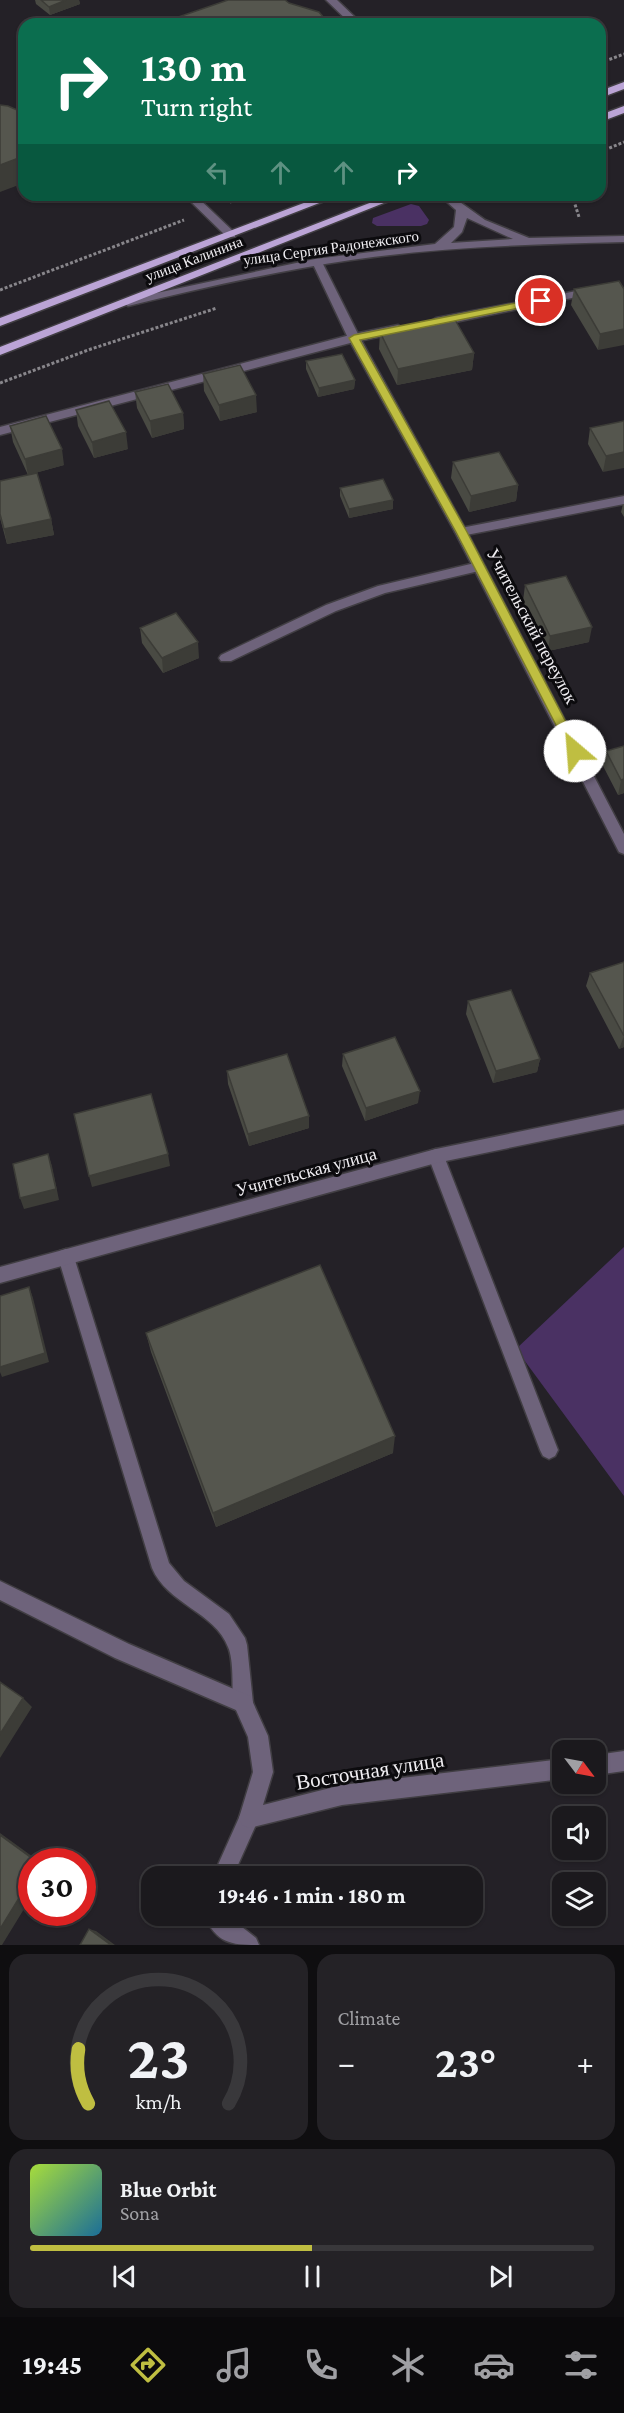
<!DOCTYPE html>
<html lang="en">
<head>
<meta charset="utf-8">
<style>
	:root { --surface:#1b191d; --page:#242226; --text:#f1f3f6; --muted:#a0a0a4; --line:#39383b; --accent:#bfbe41 }
	body { margin:0; font-family:"Crimson Pro",serif; background:var(--page); color:var(--text); height:100vh; display:flex; flex-direction:column; font-size:22px; white-space:nowrap }
	* { box-sizing:border-box; margin:0 }
	p { font-size:20px; color:var(--muted) }
	.icon { flex:none; width:33px; height:33px; fill:none; stroke:currentColor; stroke-width:2; stroke-linecap:round; stroke-linejoin:round }
	.map { position:relative; height:1945px; overflow:hidden }
	.drawer { display:flex; flex-direction:column; gap:9px; padding:9px; background:#0f0e10; flex:1 }
	.drawer>* { flex:none }
	.guide { position:absolute; left:18px; top:18px; width:588px; height:183px; border-radius:18px; box-shadow:0 2px 4px #0004,0 0 0 2px var(--line); background:#0b6e4f; color:#fff; overflow:hidden }
	.needle { width:39px; rotate:122deg }
	.fabs { position:absolute; left:552px; top:1740px; display:grid; gap:12px }
	.fabs a { display:grid; place-items:center; width:54px; height:54px; border-radius:12px; background:var(--surface); box-shadow:0 2px 4px #0004,0 0 0 2px var(--line); font-size:30px }
	.speed { position:absolute; left:18px; top:1848px; display:flex; gap:12px; font-size:30px; font-weight:700; text-align:center }
	.speed>* { display:grid; place-content:center; width:78px; height:78px; border-radius:50%; background:var(--surface); box-shadow:0 2px 4px #0004,0 0 0 2px var(--line); line-height:1 }
	.speed .limit { border:9px solid #d22; background:#fff; color:#111 }
	.pin { position:absolute; display:grid; place-items:center; width:51px; height:51px; color:#fff; margin:-26px; border:3px solid #fff; border-radius:50%; box-shadow:0 2px 6px #0007 }
	.me { position:absolute; width:66px; margin:-33px; rotate:333deg; stroke-linejoin:round; filter:drop-shadow(0 0 4px #0008) }
	.turn { display:flex; align-items:center; gap:21px; height:126px; padding:0 24px; font-size:27px }
	.turn .icon { width:78px; height:78px; stroke-width:2.5 }
	.turn b { display:block; font-size:42px; line-height:51px }
	.lanes { display:flex; align-items:center; height:57px; padding:0 24px; background:#0003; justify-content:center; gap:30px; direction:ltr }
	.lanes .off { opacity:.35 }
	.big { font-size:45px; font-weight:700; line-height:1.1 }
	.drawer .tile { flex:1; display:flex; flex-direction:column; justify-content:center; gap:9px; min-width:0; padding:0 21px; border-radius:18px; background:var(--page) }
	.drawer .dial { align-items:center; gap:0 }
	.dial svg { height:156px; overflow:visible; fill:none; stroke:var(--line); stroke-width:7; stroke-linecap:round; text-anchor:middle }
	.dial text { fill:var(--text); stroke:none }
	.song { display:flex; align-items:center; gap:18px }
	.cover { width:72px; height:72px; border-radius:9px; background:linear-gradient(135deg,hsl(80 70% 55%),hsl(200 70% 35%)) }
	.played { height:6px; border-radius:3px; background:linear-gradient(90deg,var(--accent) 50%,var(--line) 50%) }
	.keys { display:flex; justify-content:space-around; direction:ltr }
	.heat { display:flex; justify-content:space-between; align-items:center; font-size:33px; direction:ltr }
	.drawer .tiles { flex:1; display:grid; gap:9px; grid-template-columns:1fr 1fr }
	.tile:last-child { grid-column:span 2 }
	.trip { position:absolute; left:141px; top:1866px; width:342px; height:60px; border-radius:18px; background:var(--surface); box-shadow:0 2px 4px #0004,0 0 0 2px var(--line); font-weight:700; line-height:60px; text-align:center }
	.tabs { display:flex; height:96px; justify-content:space-around; align-items:center; background:#0b0a0c; color:var(--muted) }
	.tabs .icon { width:42px; height:42px }
	.tabs .on { color:var(--accent) }
	.tabs b { font-size:27px; color:var(--text) }
	.map>svg:first-child { display:block }
	.green { fill:#4a3163 }
	.lines { fill:none; stroke-linecap:round; stroke-linejoin:round }
	.service-casing { stroke:#413e43; stroke-width:3 }
	.minor-casing { stroke:#413e43; stroke-width:3 }
	.tertiary-casing { stroke:#413e43; stroke-width:3 }
	.primary-casing { stroke:#413e43; stroke-width:3 }
	.path { stroke:#88868b; stroke-width:3; stroke-dasharray:3 2; stroke-linecap:butt }
	.service { fill:#6e637b; fill-rule:evenodd }
	.minor { fill:#6e637b; fill-rule:evenodd }
	.tertiary { fill:#6e637b; fill-rule:evenodd }
	.primary { fill:#bba4d6; fill-rule:evenodd }
	.wall { fill:#494a43 }
	.shaded-wall { fill:#3c3c37 }
	.building { fill:#55564e; stroke:#3c3c37; stroke-width:1.5 }
	.route { fill:#bfbe41; stroke:#7c7c2a; stroke-width:1.5 }
	.labels { text-anchor:middle; dominant-baseline:central; stroke-width:6; stroke-linejoin:round; paint-order:stroke }
	.far-street-label { font-size:15px; fill:#f0eef2; stroke:#0c0b0e }
	.street-label { font-size:18px; fill:#f0eef2; stroke:#0c0b0e }
	.near-street-label { font-size:21px; fill:#f0eef2; stroke:#0c0b0e }
</style>
</head>
<body>
<div class="map">
<svg width="624" height="1945" viewBox="0 0 624 1945">
	<rect width="100%" height="100%" fill="#242127"/>
	<path class="green" d="M411,204L419,206L429,220L427,224L421,226H377L372,223L373,218Z
		M624,1247V1496L516,1349Z"/>
	<g class="lines">
		<g class="service-casing">
			<path id="service" d="M326,0H337L362,24H351Z
				M184,195H195L235,233V237H227Z
				M592,288L596,289V293L436,326L430,322L436,318Z
				M398,325L404,329L402,332L354,342L0,435V427L354,334Z
				M624,496V504L461,536L455,532L461,528Z
				M479,562L485,567L483,570L385,593L336,611L231,661H221L219,658L221,655L326,605L378,586Z
				M436,1149L442,1151L444,1156L558,1450L555,1456L549,1459L543,1456L540,1450L428,1156L430,1151Z
				M66,1249L72,1251L74,1257L169,1563L184,1581L229,1614L245,1638L247,1645L253,1703L250,1710L243,1713L236,1710L233,1703C232,1688 234,1660 228,1647C215,1612 167,1604 152,1568L58,1257L60,1251Z
				M249,1808L256,1811L259,1818L233,1876H213L242,1811Z
				M205,1916H228L256,1938L259,1945C233,1945 216,1944 205,1916Z"/>
		</g>
		<g class="minor-casing">
			<path id="minor" d="M317,259L322,262L360,338L467,532L624,834V854L619,852L455,532L348,338L312,262Z
				M624,1110V1124L436,1163L0,1283V1267L436,1149Z
				M0,1581L129,1644L250,1696L268,1736L273,1772L263,1805L342,1785L562,1759V1779L342,1805L249,1828L242,1825L239,1818L253,1772L248,1737L236,1710L115,1658L0,1600Z
				M624,1751V1771L596,1775V1755Z"/>
		</g>
		<g class="tertiary-casing">
			<path id="tertiary" d="M439,195H450L485,220L529,238L624,236V242C533,244 441,247 351,260C276,271 202,288 128,306L122,302L124,300L315,259L435,244L454,227L456,210ZM467,218L513,239L451,243L462,232Z"/>
		</g>
		<g class="primary-casing">
			<path id="primary" d="M624,82V89L600,98V91Z
				M624,106V113L600,122V115Z
				M325,195H340L0,326V318Z
				M390,195H404L0,355V347Z"/>
		</g>
		<path class="path" d="M600,63L624,54
			M600,152L624,142
			M572,195L579,217
			M230,202L249,195
			M0,290L184,220
			M0,383L91,349L217,308"/>
		<use href="#service" class="service"/>
		<use href="#minor" class="minor"/>
		<use href="#tertiary" class="tertiary"/>
		<use href="#primary" class="primary"/>
	</g>
	<path class="wall" d="M35,0H79L80,4L50,15L36,4Z
		M619,281L598,350L571,305L574,289Z
		M380,332L474,353L472,370L397,385L379,349Z
		M306,361L355,380L354,389L318,397L306,369Z
		M203,374L257,412L220,421L204,391Z
		M135,392L183,413L184,429L152,438L137,408Z
		M76,410L128,449L94,458L78,426Z
		M624,421L603,472L588,444L590,428Z
		M10,426L64,465L31,474L51,519L54,535L7,544L0,518V481L28,475L13,442Z
		M453,462L518,485L516,501L469,512L451,478Z
		M340,488L393,500V509L349,518L340,496Z
		M623,504H624V517L621,512Z
		M525,585L589,642L548,651L523,601Z
		M140,628L199,658L163,673L142,643Z
		M624,746V793L618,795L603,766L606,751Z
		M624,962V1047L619,1049L586,986L590,973Z
		M468,1001L540,1059L537,1072L493,1083L466,1014Z
		M343,1054L418,1103L365,1121L342,1066Z
		M227,1071L309,1128L249,1146L228,1084Z
		M146,1333L393,1453L216,1527L151,1352Z"/>
	<path class="shaded-wall" d="M66,0H79L80,4L50,15L49,7Z
		M24,142V183L0,192V165L21,146Z
		M624,329V345L598,350L600,334Z
		M474,353L472,370L397,385L398,369Z
		M355,380L354,389L318,397L319,388Z
		M256,395L257,412L220,421L219,405Z
		M183,413L184,429L152,438L150,421Z
		M126,432L128,449L94,458L92,442Z
		M62,449L64,465L28,475L25,459Z
		M624,452V468L603,472L606,456Z
		M518,485L516,501L469,512L471,496Z
		M393,500V509L349,518V509Z
		M51,519L54,535L7,544L4,529Z
		M592,627L589,642L548,651L550,636Z
		M198,642L199,658L163,673L162,658Z
		M624,779V793L618,795L621,780Z
		M624,1036V1047L619,1049Z
		M540,1059L537,1072L493,1083L496,1071Z
		M420,1091L418,1103L365,1121L366,1108Z
		M309,1116V1128L249,1146L248,1134Z
		M48,1154L52,1166L59,1200L24,1209L20,1198Z
		M168,1154L170,1166L92,1187L89,1176Z
		M29,1287L33,1298L49,1362L2,1377L0,1372V1367Z
		M395,1436L393,1453L216,1527L213,1513Z
		M23,1698L32,1707L0,1758V1734Z
		M0,1833L40,1862H37L0,1835Z
		M32,1877V1896L2,1945H0V1929Z
		M89,1929L96,1931L115,1945H111Z"/>
	<path class="building" d="M41,0H66L49,7Z
		M228,0H285L289,3L319,12L329,24H158Z
		M0,105L8,106L24,113V142L21,146L24,150V156L0,165Z
		M619,281L624,289V329L600,334L574,289Z
		M454,318L474,353L398,369L380,332Z
		M342,354L355,380L319,388L306,361Z
		M240,365L256,395L219,405L203,374Z
		M168,384L183,413L150,421L135,392Z
		M109,401L126,432L92,442L76,410Z
		M46,416L62,449L25,459L10,426Z
		M624,421V452L606,456L590,428Z
		M499,452L518,485L471,496L453,462Z
		M37,473L51,519L4,529L0,514V481Z
		M383,479L393,500L349,509L340,488Z
		M566,576L592,627L550,636L525,585Z
		M176,613L198,642L162,658L140,628Z
		M624,746V779L621,780L606,751Z
		M624,962V1036L590,973Z
		M511,990L540,1059L496,1071L468,1001Z
		M395,1037L420,1091L366,1108L343,1054Z
		M287,1054L309,1116L248,1134L227,1071Z
		M151,1094L168,1154L89,1176L74,1114Z
		M48,1154L56,1189L20,1198L13,1164Z
		M320,1265L395,1436L213,1513L146,1333Z
		M29,1287L45,1353L0,1367V1296Z
		M0,1682L23,1698L0,1734Z
		M0,1835L37,1862H32V1877L0,1929Z
		M89,1929L111,1945H80Z"/>
	<path class="route" d="M541,298L546,301L544,303L360,340L467,532L581,751L575,756L571,754L456,532L349,338L354,335Z"/>
	<g class="labels">
		<g class="far-street-label">
			<text transform="translate(331 248) rotate(-8)">улица Сергия Радонежского</text>
			<text transform="translate(194 259) rotate(-21)">улица Калинина</text>
		</g>
		<g class="street-label">
			<text transform="translate(532 626) rotate(62)">Учительский переулок</text>
			<text transform="translate(306 1172) rotate(-15)">Учительская улица</text>
		</g>
		<g class="near-street-label">
			<text transform="translate(370 1771) rotate(-9)">Восточная улица</text>
		</g>
	</g>
</svg>
<div class="fabs">
<a><svg class="needle" viewBox="-14 -14 28 28"><path d="M0-13l5 13h-10z" fill="#e53935"/><path d="M0 13l5-13h-10z" fill="#a0a0a4"/></svg></a>
<a><svg class="icon" aria-label="sound" viewBox="0 0 24 24"><path d="M4 9h4l5-4v14l-5-4H4zM17 9q2 3 0 6"/></svg></a>
<a><svg class="icon" aria-label="layers" viewBox="0 0 24 24"><path d="M12 4l9 5-9 5-9-5zM3 14l9 5 9-5"/></svg></a>
</div>
<div class="speed"><div class="limit">30</div></div>
<div class="pin" style="left:541px;top:301px;background:#d93025"><svg class="icon" aria-label="arrive" viewBox="0 0 24 24"><path d="M6 21V4h12l-3 4 3 4H6"/></svg></div>
<svg class="me" style="left:575px;top:751px" viewBox="-20 -20 40 40"><circle r="19" fill="#fff"/><path d="M0-13L10 11 0 6-10 11z" fill="#bfbe41"/></svg>
<div class="trip">19:46 · 1 min · 180 m</div>
<div class="guide">
<div class="turn"><svg class="icon" aria-label="right" viewBox="0 0 24 24"><path d="M7 20v-9h11M14 6l5 5-5 5"/></svg><div><b>130 m</b>Turn right</div></div>
<div class="lanes"><svg class="icon off" aria-label="left" viewBox="0 0 24 24"><path d="M17 20v-9H6M10 6l-5 5 5 5"/></svg><svg class="icon off" aria-label="ahead" viewBox="0 0 24 24"><path d="M12 20V5M6 11l6-6 6 6"/></svg><svg class="icon off" aria-label="ahead" viewBox="0 0 24 24"><path d="M12 20V5M6 11l6-6 6 6"/></svg><svg class="icon" aria-label="right" viewBox="0 0 24 24"><path d="M7 20v-9h11M14 6l5 5-5 5"/></svg></div>
</div>
</div>
<section class="drawer">
<div class="tiles">
<div class="tile dial"><svg viewBox="0 0 100 80">
<path d="M14 69A42 42 0 1 1 86 69"/>
<path d="M14 69A42 42 0 0 1 9 41" stroke="#bfbe41"/>
<text x="50" y="56" font-size="32" font-weight="700">23</text>
<text x="50" y="72" font-size="11">km/h</text>
</svg></div>
<div class="tile"><p>Climate</p>
<div class="heat"><a>−</a><b class="big">23°</b><a>+</a></div>
</div>
<div class="tile">
<div class="song"><i class="cover"></i><div><b>Blue Orbit</b><p>Sona</p></div></div>
<div class="played"></div>
<div class="keys"><svg class="icon" aria-label="previous" viewBox="0 0 24 24"><path d="M18 5L8 12l10 7zM5 5v14"/></svg><svg class="icon" aria-label="pause" viewBox="0 0 24 24"><path d="M8 5v14M16 5v14"/></svg><svg class="icon" aria-label="next" viewBox="0 0 24 24"><path d="M6 5l10 7-10 7zM19 5v14"/></svg></div>
</div>
</div>
</section>
<nav class="tabs">
<b>19:45</b>
<svg class="icon on" aria-label="directions" viewBox="0 0 24 24"><path d="M12 3l9 9-9 9-9-9zM9 14v-3h6M13 9l2 2-2 2"/></svg>
<svg class="icon" aria-label="music" viewBox="0 0 24 24"><path d="M9 18V5l10-2v13"/><circle cx="6" cy="18" r="3"/><circle cx="16" cy="16" r="3"/></svg>
<svg class="icon" aria-label="phone" viewBox="0 0 24 24"><path d="M5 4h4l2 5-3 2q2 4 5 5l2-3 5 2v4C11 20 4 13 5 4z"/></svg>
<svg class="icon" aria-label="climate" viewBox="0 0 24 24"><path d="M12 3v18M4 7l16 10M4 17L20 7"/></svg>
<svg class="icon" aria-label="car" viewBox="0 0 24 24"><path d="M5 17H2v-5l4-1 3-4h7l3 4 3 1v5h-3M9 17h6M6 11h13"/><circle cx="7" cy="17" r="2"/><circle cx="17" cy="17" r="2"/></svg>
<svg class="icon" aria-label="filters" viewBox="0 0 24 24"><path d="M4 7h16M4 17h16"/><circle cx="9" cy="7" r="2"/><circle cx="15" cy="17" r="2"/></svg>
</nav>
</body>
</html>
